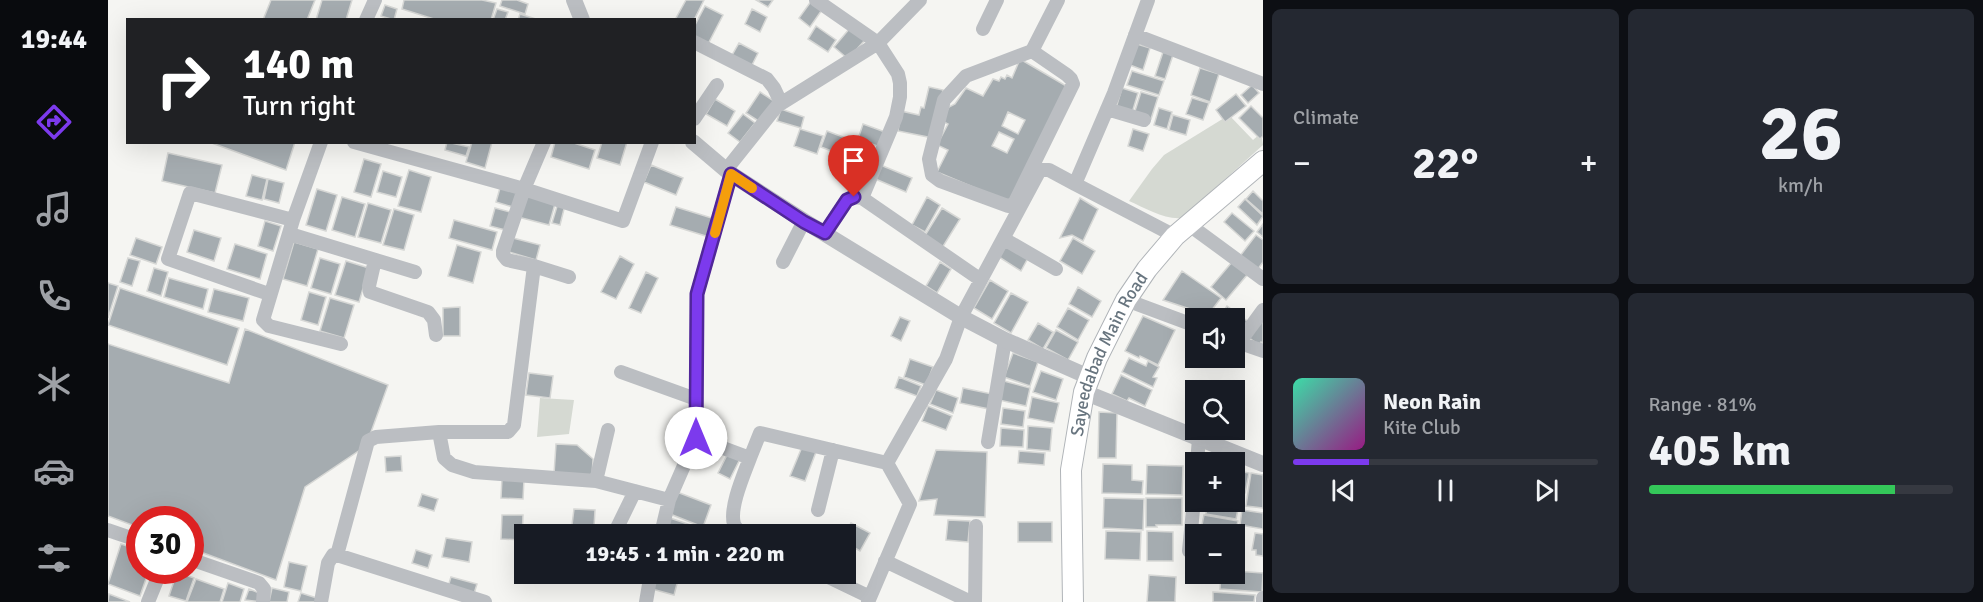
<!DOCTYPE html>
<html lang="en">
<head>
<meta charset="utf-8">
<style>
	:root { --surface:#171b24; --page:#242831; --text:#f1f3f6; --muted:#9ea1a6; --line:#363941; --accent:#7c3aed }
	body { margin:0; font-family:Signika,sans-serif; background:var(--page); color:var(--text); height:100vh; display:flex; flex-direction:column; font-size:22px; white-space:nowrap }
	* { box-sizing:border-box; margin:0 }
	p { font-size:20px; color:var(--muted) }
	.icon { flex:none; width:33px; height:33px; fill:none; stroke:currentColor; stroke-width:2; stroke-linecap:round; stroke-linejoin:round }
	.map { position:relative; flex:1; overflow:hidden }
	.sheet { display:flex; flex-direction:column; gap:9px; padding:9px; background:#0d0f14; width:720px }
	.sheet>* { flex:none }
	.banner { position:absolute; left:18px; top:18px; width:570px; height:126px; border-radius:0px; box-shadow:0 6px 24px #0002; background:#202124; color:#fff; overflow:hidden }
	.buttons { position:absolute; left:1077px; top:308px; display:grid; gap:12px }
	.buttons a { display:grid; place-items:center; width:60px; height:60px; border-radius:0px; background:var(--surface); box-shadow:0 6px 24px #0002; font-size:30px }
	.speed { position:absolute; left:18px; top:506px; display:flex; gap:12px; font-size:30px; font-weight:700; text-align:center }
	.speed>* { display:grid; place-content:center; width:78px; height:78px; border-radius:50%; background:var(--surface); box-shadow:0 6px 24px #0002; line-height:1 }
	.speed .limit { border:9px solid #d22; background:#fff; color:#111 }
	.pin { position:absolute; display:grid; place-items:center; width:51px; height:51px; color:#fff; margin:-62px -26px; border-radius:50% 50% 50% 0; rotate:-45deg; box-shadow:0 0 6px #0007 }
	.pin .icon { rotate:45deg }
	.me { position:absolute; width:66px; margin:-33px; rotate:0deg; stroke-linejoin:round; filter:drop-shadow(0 0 4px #0008) }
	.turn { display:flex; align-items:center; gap:21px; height:126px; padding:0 18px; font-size:27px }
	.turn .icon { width:78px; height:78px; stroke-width:2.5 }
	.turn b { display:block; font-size:42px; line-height:51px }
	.big { font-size:45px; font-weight:700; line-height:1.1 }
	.sheet .card { flex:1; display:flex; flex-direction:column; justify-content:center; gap:9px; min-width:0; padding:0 21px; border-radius:9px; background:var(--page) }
	.sheet .dial { align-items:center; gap:0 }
	.dial b { font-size:78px; line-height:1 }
	.song { display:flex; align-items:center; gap:18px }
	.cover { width:72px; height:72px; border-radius:9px; background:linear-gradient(135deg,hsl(160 70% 55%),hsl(310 70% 35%)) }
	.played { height:6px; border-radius:3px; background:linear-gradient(90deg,var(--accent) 25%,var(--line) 25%) }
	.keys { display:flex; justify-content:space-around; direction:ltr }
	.heat { display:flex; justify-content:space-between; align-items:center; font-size:33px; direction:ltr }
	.charge { height:9px; border-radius:4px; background:linear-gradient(90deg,#34c759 81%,var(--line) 0) }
	.sheet .tiles { flex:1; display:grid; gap:9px; grid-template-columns:repeat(2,1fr) }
	.trip { position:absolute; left:406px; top:524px; width:342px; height:60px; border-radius:0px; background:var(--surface); box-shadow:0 6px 24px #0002; font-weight:700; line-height:60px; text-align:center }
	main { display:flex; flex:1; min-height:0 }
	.tabs { display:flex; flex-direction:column; width:108px; justify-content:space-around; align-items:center; background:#090b0e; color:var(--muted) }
	.tabs .icon { width:42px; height:42px }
	.tabs .active { color:var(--accent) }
	.tabs b { font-size:27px; color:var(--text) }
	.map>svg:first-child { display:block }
	.green { fill:#d5d9d2 }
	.building { fill:#a5acb0; stroke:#d6d7d5; stroke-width:1.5; fill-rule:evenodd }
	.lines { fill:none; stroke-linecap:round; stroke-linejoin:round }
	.secondary-casing { stroke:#b0b4b8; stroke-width:22 }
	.minor { stroke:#bbbec2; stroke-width:14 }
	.tertiary { stroke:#bbbec2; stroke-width:16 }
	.secondary { stroke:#fff; stroke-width:20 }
	.route-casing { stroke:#51269a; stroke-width:15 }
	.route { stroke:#7c3aed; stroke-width:10 }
	.slow { stroke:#f59e0b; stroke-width:10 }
	.labels { text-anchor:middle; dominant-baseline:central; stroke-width:6; stroke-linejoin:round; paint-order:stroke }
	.street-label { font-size:18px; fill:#68757f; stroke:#fff }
</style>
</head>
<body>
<main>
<nav class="tabs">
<b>19:44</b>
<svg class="icon active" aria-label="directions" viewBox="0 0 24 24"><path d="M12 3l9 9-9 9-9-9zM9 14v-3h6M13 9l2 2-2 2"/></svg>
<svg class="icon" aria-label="music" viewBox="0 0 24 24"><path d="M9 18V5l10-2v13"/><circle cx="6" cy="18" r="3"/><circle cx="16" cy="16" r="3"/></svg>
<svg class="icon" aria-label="phone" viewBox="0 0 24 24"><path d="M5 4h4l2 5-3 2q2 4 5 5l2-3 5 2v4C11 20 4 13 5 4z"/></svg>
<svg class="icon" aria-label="climate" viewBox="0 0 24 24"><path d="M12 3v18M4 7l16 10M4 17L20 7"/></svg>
<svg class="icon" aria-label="car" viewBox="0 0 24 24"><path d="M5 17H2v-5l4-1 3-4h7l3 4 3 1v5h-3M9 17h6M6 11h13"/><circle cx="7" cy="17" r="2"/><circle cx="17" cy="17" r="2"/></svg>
<svg class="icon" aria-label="filters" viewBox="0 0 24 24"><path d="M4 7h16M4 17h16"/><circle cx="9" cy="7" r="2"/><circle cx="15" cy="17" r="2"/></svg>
</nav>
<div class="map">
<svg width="1155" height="602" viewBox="0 0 1155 602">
	<rect width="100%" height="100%" fill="#f5f5f2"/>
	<path class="green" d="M1121,115L1145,140L1153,133L1155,145L1074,218C1057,220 1037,208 1021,201L1044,169L1056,155Z
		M432,398L466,400L461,434L429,437Z"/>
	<path class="building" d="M163,0H207L199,20H155Z
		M214,0H244L238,20H208Z
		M296,0H374L388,3L383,20H329L294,9Z
		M394,0H409L420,4L417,14L392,6Z
		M578,0H596L586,20H567Z
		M648,0H665L660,7Z
		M704,0L716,7L702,27L691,18Z
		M277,5L289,9L286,20L273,16Z
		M597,6L615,15L600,44L586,37V27Z
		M389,9L400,12L397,20H385Z
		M644,9L659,17L652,32L637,24Z
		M412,14L428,19V20H410Z
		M708,26L728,40L720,52L700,39Z
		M742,28L757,40L740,59L726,47Z
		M631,43L650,53L643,67L623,57Z
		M1029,44L1042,48L1035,70L1022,65Z
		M1055,52L1065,55L1057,79L1047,76Z
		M912,59L960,87L903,203L829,172L840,150L829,145L840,124L834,121L841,107L847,104L858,88L875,96L885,79L891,81L893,77L897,79L899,75L904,78ZM900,112L917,120L910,134L894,126ZM891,132L906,139L899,153L884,146Z
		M1092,68L1111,74L1102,102L1083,95Z
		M1024,71L1056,81L1051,95L1019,85Z
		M1144,85L1151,93L1140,103L1133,95Z
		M821,87L835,90L825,138L790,131L793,111L811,115L813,107L816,108Z
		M1014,88L1030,93L1024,113L1008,108Z
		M652,92L666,101L652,122L638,113Z
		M1033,92L1050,97L1043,119L1026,114Z
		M1128,94L1138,106L1117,122L1108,110Z
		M1084,98L1101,103L1095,120L1078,114Z
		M607,99L627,111L619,126L598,114Z
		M1143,106L1155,118V136L1152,139L1131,118Z
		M1051,108L1064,112L1059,129L1046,125Z
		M673,109L696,117L693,128L669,121Z
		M635,114L647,123L632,142L620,133Z
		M1065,115L1082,120L1078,135L1061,130Z
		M755,124L777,132L772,147L750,139Z
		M692,129L715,136L709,154L686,146Z
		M1025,129L1041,134L1035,151L1020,146Z
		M719,131L743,140L737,156L713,147Z
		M748,140L769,149L763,165L741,157Z
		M101,142H187L178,170Z
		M339,142L361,147L358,156L337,150Z
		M364,142H384L377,168L358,162Z
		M447,142H463L487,150L481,169L443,157Z
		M494,142H519L512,165L489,158Z
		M60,153L114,165L107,193L54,181Z
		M256,159L273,164L263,197L246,192Z
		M770,164L804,178L798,192L765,178Z
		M543,165L575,178L568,195L536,182Z
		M301,170L323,177L313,212L290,206Z
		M275,171L294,177L288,197L269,192Z
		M144,175L159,179L154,200L138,196Z
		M160,179L176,183L171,203L156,199Z
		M392,188L412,193L408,208L388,202Z
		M209,189L229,195L218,231L198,225Z
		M1145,191L1155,201V214L1138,199Z
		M416,195L447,204L441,225L410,217Z
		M234,197L257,204L247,237L224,230Z
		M819,197L832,205L817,232L804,225Z
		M972,198L990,209L975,241L964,235L952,238Z
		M1137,199L1155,216L1149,225L1130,207Z
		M260,203L283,210L273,243L250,237Z
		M450,203L457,205L452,225L444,223Z
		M568,207L607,219L601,237L562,225Z
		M387,208L406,213L401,231L382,226Z
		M834,208L852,219L834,248L816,237Z
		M286,209L306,215L296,250L275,245Z
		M1124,213L1146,231L1137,241L1116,222Z
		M346,220L389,232L384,250L341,238Z
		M157,221L173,226L165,251L150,246Z
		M1155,224V237L1149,232Z
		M86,230L113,238L106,261L79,252Z
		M1148,235L1155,240V262L1150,269L1132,256Z
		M28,238L54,247L48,264L22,255Z
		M405,238L432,245L428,260L401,252Z
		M965,238L987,251L974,274L952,261Z
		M186,242L210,249L199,286L175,279Z
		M127,244L159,254L152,279L119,269Z
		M349,245L373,252L365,283L340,276Z
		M898,245L920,258L913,271L891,257Z
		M512,256L526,264L508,299L493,292Z
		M20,258L32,261L24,286L12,282Z
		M212,258L232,264L223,294L203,288Z
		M238,261L261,268L251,302L227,295Z
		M832,262L843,269L829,293L818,286Z
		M1124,262L1139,275L1118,300L1103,287Z
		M46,268L60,272L53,296L39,291Z
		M1074,271L1113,298L1100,315L1055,300Z
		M538,272L550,278L533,313L521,308Z
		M61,278L100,289L95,309L56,297Z
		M882,280L900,291L884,319L866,308Z
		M0,283L10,286L0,318Z
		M970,287L993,301L984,317L961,304Z
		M12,288L131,328L119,365L0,325Z
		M106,289L141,298L135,321L100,312Z
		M201,292L218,297L210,325L193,320Z
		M903,293L920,302L903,333L886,323Z
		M222,298L246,305L236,338L212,331Z
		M1119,306L1142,323L1126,338V318H1111Z
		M352,307V336H335V308Z
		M960,308L981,320L970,340L949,327Z
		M1035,316L1067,330L1050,365L1032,356L1031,358L1017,351Z
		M1155,316V343L1153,342L1151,345L1140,337Z
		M792,317L802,321L793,341L783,336Z
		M930,323L945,332L935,349L920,340Z
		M137,329L280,385L258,446L197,487L168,580L82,548V519H32V528L0,516V344L121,383Z
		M948,330L970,342L960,360L938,348Z
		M905,353L930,362L922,386L896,377Z
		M1021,358L1038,366L1040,361L1051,367L1045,377L1049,378L1045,387L1014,372Z
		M802,359L825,367L818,385L796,377Z
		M933,371L955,379L948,400L925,392Z
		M421,373L445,376L442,398L418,395Z
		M1013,375L1044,390L1037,406L1021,398L1019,401L1004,394Z
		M791,377L813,386L809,396L787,388Z
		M896,381L922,388L918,406L891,400Z
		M855,388L884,394L881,409L852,403Z
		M828,390L850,398L845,413L822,404Z
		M924,397L951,403L946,423L920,418Z
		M820,406L844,416L838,430L814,421Z
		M895,408L917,411L915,427L893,424Z
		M991,412L1009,413L1008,458H990Z
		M920,426L944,428L942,451L919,449Z
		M893,428L916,430L915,447L892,446Z
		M448,444L469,445L485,459L484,476L446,474Z
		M694,447L708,452L697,481L682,476Z
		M828,450L879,452L877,517L826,515L829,499L811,501Z
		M911,451L937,453L936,465L910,463Z
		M620,453L632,459L622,479L610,473Z
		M293,456L294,471L278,472L277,457Z
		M995,464L1024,465V480L1035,481L1034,494L994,493Z
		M1039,465L1075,466L1074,495L1038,494Z
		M1126,470L1141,473L1137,493L1126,491Z
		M1143,473L1155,475V508L1138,506Z
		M394,478L416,479L415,499L393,498Z
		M569,492L603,505L595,527L562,514Z
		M1126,493L1133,494L1128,519L1098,514L1100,501H1126Z
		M314,494L330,499L326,511L310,506Z
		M996,498L1036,499L1035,530L995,528Z
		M1038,498H1074V525H1048L1049,527H1038Z
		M466,509L487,510L486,527L464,525Z
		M1134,510L1155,513V529L1132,525Z
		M394,515H415L414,540L393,539Z
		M1096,515L1130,521L1126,539V534H1092Z
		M562,518L606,533V534H556Z
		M840,520L862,521L860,542L838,540Z
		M910,522H944V542H910Z
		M743,523L762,533L752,551L738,543L737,534Z
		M998,531L1033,532L1032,560L997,559Z
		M1039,531L1065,532V561H1039Z
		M1147,533L1155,534V556L1148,555V550H1144Z
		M338,538L364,542L361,562L334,557Z
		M13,544L32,550V570H41L32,596L0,584Z
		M308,550L324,555L320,568L304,563Z
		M181,562L199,566L193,591L176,587Z
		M1126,571L1155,573L1154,592L1112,589L1113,573H1126Z
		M69,572L86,578L78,601L61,596Z
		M548,574L570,580L566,595L544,589Z
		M1041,575L1068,577L1067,602H1039Z
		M343,577L369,584L365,597L339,590Z
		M88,579L116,589L112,602H79Z
		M120,583L136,589L132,602H114Z
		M164,588L181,592L179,602H161Z
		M141,589L156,595L154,602L137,600Z
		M1105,592L1147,595L1146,602H1105Z
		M193,593L212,599L211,602H190Z
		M1,594L22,602H0Z"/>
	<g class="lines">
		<g class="secondary-casing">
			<g id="secondary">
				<path id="s1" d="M965,602L963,470L976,392L989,358L1018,300L1039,269L1067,236L1155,161"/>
			</g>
		</g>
		<path class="minor" d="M708,0L770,43L790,74L792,83V97L788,117L754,198L746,197L739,200L717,233
			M258,20L267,0
			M875,29L889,0
			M1027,35L1155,84
			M586,42L659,79L666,88L673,103
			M924,51L959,75L963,79L965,84L906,204L900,206L832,181L824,175L821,159L836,100L858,76L924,51L950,0
			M999,109L1036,120
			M586,119L609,85
			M213,142L185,220L155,320L161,326L233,344
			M246,142L416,189L515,221L544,142
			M967,184L1067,236
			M754,198L873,280
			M1080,224L1155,279
			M182,234L307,272
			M896,239L948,269
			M267,260L261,286L262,292L320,312L326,320L328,335
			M675,262L696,221
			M426,266L399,260L395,255V251L416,189L436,142
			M461,277L426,266L406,425L400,432H331L336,458L344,465L366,472L488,481L561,500
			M161,294L60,259L82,193L185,220
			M1018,300L1088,326
			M1126,341L1155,351
			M1131,343L1155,310
			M513,372L588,399
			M588,438L642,458L652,433L779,463
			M880,442L897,340
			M1089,462L1091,439
			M488,481L500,430
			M710,510L725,450
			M0,530L32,541
			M506,534L527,491
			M553,534L561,500L588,438L589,294L623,174L618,170L669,106L770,43L812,0
			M636,534C632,531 628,529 626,524C621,508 636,474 642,458
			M1081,551L1088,479
			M229,555L260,441L268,437L331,432
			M82,559L151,583L156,589L155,602
			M777,561L863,602
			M712,573L762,597
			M40,602L53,570
			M213,602L220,563L225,555H229L377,602
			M538,602L543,573
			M760,602L802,504L779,463L838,359L853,317L932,170H941L967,184L1006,93L1040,0
			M867,602L868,526
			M1155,602V598"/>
		<path class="tertiary" d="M466,0L474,20
			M585,142L618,170
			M623,174L696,221L853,317L897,340L981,377
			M976,392L1155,464"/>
		<use href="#secondary" class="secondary"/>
	</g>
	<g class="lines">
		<g class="route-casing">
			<path id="route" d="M588,438L589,294L623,174L696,222L717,233L739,200L746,197"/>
		</g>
		<use href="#route" class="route"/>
		<path class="slow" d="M607,233L623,174L644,188"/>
	</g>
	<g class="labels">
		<g class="street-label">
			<text stroke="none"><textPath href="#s1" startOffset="255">Sayeedabad Main Road</textPath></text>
		</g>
	</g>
</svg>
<div class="buttons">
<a><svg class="icon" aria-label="sound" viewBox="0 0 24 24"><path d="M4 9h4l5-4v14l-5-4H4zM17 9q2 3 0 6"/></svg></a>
<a><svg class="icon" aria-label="search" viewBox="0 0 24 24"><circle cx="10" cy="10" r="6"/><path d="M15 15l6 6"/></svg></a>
<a>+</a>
<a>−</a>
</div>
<div class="speed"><div class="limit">30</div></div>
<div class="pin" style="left:746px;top:197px;background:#d93025"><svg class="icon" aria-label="arrive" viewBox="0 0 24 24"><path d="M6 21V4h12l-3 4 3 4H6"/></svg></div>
<svg class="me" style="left:588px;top:438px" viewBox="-20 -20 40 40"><circle r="19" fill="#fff"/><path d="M0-13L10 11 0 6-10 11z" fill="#7c3aed"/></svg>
<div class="trip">19:45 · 1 min · 220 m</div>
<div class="banner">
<div class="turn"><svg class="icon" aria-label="right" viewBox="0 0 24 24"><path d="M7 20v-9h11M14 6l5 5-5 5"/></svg><div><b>140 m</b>Turn right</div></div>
</div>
</div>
<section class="sheet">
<div class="tiles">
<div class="card"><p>Climate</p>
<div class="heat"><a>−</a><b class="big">22°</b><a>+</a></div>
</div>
<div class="card dial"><b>26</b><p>km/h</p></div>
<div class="card">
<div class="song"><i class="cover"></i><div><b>Neon Rain</b><p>Kite Club</p></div></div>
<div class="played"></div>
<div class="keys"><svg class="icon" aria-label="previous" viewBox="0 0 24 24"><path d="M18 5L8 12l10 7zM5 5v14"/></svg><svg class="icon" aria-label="pause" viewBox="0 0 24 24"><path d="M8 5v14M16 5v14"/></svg><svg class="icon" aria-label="next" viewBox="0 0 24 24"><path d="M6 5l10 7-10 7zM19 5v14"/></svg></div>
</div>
<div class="card"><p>Range · 81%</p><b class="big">405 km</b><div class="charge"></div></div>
</div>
</section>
</main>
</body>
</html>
